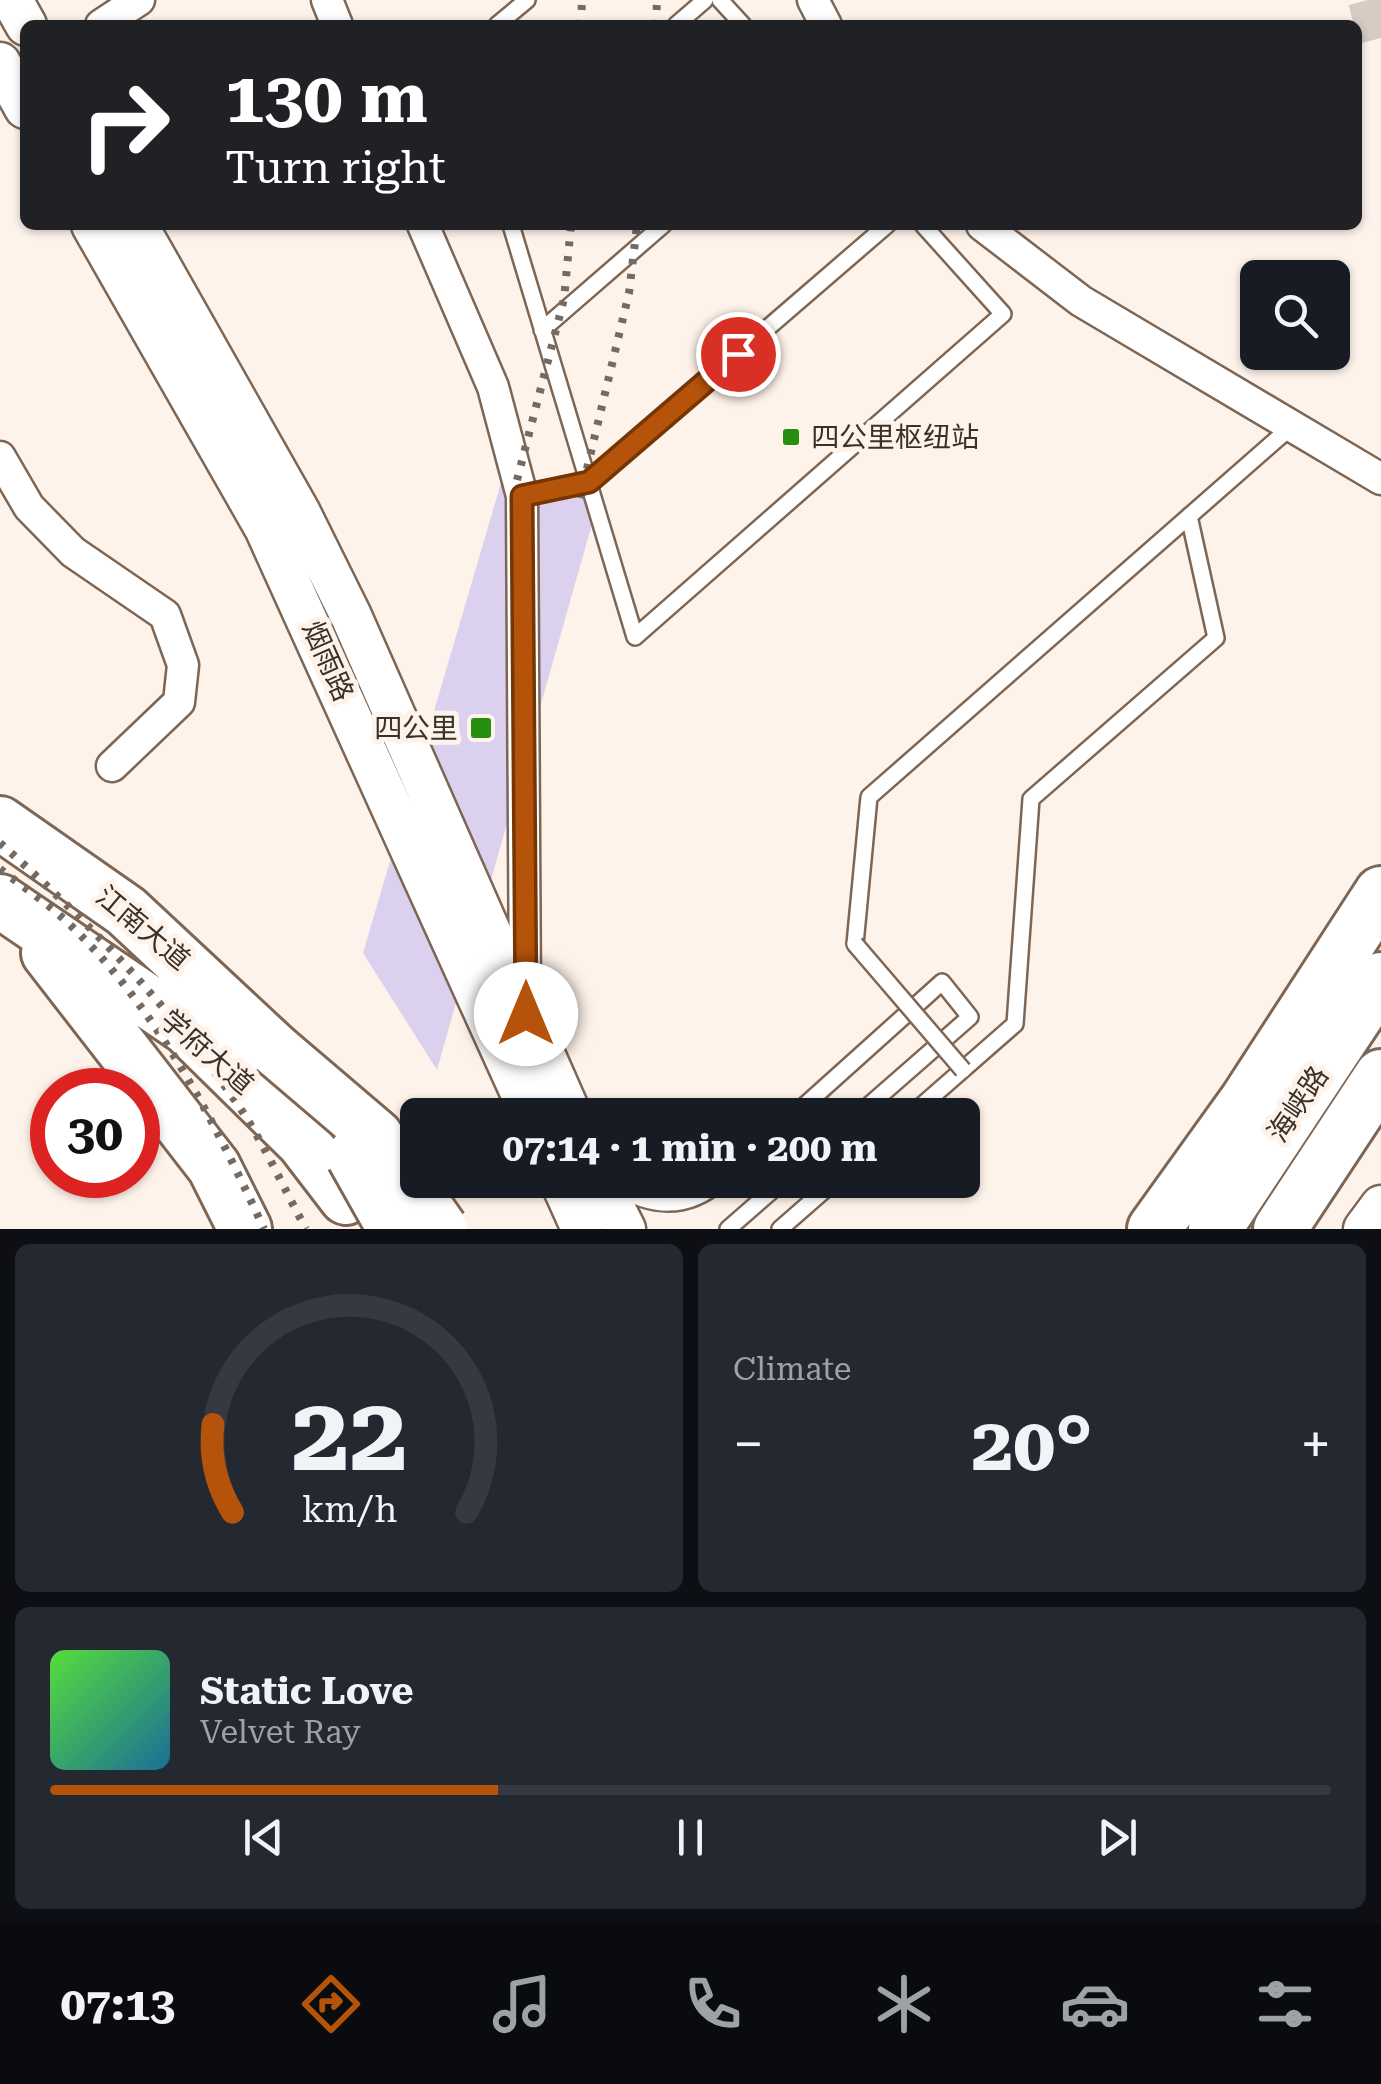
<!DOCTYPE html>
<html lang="en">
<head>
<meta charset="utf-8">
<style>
	:root { --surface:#171b24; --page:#242831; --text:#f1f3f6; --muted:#9ea1a6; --line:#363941; --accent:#b45309 }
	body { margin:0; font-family:"Roboto Serif","Noto Sans SC",serif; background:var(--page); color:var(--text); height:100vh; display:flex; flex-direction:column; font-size:38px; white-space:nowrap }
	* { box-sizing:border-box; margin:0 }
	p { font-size:32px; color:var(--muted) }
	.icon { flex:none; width:55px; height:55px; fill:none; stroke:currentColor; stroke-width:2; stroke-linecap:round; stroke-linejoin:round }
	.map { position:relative; height:1229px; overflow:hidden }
	.side { display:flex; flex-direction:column; gap:15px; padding:15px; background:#0d0f14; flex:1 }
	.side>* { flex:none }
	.guide { position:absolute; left:20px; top:20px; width:1342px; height:210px; border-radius:15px; box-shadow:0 2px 8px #0004; background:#202124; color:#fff; overflow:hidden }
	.controls { position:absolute; left:1240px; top:260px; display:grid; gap:20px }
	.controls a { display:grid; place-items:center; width:110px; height:110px; border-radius:15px; background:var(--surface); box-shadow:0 2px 8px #0004; font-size:50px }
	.speed { position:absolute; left:30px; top:1068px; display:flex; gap:20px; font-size:50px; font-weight:700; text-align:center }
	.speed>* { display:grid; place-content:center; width:130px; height:130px; border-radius:50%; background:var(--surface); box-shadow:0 2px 8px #0004; line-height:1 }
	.speed .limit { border:15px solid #d22; background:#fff; color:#111 }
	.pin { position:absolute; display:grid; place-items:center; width:85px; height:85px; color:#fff; margin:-42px; border:5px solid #fff; border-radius:50%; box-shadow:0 2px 10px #0007 }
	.me { position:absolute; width:110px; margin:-55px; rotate:0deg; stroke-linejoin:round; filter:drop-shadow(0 0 8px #0008) }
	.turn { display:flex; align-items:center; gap:35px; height:210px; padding:0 40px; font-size:45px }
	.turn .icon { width:130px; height:130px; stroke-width:2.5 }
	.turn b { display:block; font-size:70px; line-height:85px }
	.big { font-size:75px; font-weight:700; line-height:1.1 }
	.side .widget { flex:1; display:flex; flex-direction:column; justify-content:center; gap:15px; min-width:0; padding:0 35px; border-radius:15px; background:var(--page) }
	.side .dial { align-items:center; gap:0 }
	.dial svg { height:260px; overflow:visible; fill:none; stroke:var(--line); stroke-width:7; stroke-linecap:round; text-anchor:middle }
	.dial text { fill:var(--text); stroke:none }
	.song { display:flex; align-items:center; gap:30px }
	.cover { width:120px; height:120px; border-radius:15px; background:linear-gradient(135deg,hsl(110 70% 55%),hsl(200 70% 35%)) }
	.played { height:10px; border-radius:5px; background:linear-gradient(90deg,var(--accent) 35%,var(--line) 35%) }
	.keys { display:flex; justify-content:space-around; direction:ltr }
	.heat { display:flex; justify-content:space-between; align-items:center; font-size:55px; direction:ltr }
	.side .tiles { flex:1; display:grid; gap:15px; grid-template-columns:1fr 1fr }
	.widget:last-child { grid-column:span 2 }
	.trip { position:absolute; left:400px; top:1098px; width:580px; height:100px; border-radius:15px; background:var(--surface); box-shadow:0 2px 8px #0004; font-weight:700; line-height:100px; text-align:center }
	.dock { display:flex; height:160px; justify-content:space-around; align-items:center; background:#090b0e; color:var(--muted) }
	.dock .icon { width:70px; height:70px }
	.dock .selected { color:var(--accent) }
	.dock b { font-size:45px; color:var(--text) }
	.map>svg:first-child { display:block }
	.building { fill:#dbd1ee }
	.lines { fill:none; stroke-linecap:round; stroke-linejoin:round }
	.secondary-tunnel { stroke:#d7ccc3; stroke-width:40; stroke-dasharray:40 20; stroke-linecap:butt }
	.lane-casing { stroke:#7e6654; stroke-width:20 }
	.street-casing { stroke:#7e6654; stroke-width:35 }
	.secondary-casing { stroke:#7e6654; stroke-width:45 }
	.highway-casing { stroke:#7e6654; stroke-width:58 }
	.lane { stroke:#fff; stroke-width:15 }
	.street { stroke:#fff; stroke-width:30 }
	.secondary { stroke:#fff; stroke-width:40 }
	.highway { stroke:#fff; stroke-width:52 }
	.rail { stroke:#756a62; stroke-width:8; stroke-dasharray:5 10; stroke-linecap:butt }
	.lane-bridge-casing { stroke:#7e6654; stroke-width:20; stroke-linecap:butt }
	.highway-bridge-casing { stroke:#7e6654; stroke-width:58; stroke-linecap:butt }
	.lane-bridge { stroke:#fff; stroke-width:15 }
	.highway-bridge { stroke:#fff; stroke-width:52 }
	.route-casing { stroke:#753606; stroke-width:25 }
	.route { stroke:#b45309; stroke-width:18 }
	.poi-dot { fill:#278f10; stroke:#fef3ea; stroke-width:4 }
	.labels { text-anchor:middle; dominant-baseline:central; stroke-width:10; stroke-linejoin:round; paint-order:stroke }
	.poi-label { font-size:28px; fill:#3c3129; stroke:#fef3ea; text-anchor:start }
	.street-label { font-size:28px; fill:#3c3129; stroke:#fef3ea }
</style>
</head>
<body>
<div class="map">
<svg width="1381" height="1229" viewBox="0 0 1381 1229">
	<rect width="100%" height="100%" fill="#fef3ea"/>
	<path class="building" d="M503,476L598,503L437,1070L363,953Z"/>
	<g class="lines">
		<path class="secondary-tunnel" d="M1368,0L1381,50"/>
		<g class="lane-casing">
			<path id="lane" d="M720,0L743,25
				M497,25L527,0
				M676,25L705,0
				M511,225L635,637L1003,314L923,225
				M542,330L663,225
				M522,496L589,482L887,225
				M855,944L869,797L1292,426
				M794,1115L942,982L970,1017L858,1115
				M911,1115L1015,1024L1031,799L1216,638L1189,516
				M613,1185C651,1208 687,1212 722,1180
				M728,1229L784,1180
				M780,1229L836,1180"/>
		</g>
		<g class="street-casing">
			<path id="street" d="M327,0L337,25
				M813,0L826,25
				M101,25L139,0
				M423,225L493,387L522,496L525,1001
				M982,225L1081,301L1381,479
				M0,457L29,507L73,552L165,615L183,665L179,702L112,766"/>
		</g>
		<g class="secondary-casing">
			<path id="secondary" d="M12,0L26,25
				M0,63L25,108
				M92,225L265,528L531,1115
				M137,225L299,511L351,616L571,1115
				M560,1180L582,1229
				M600,1180L625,1229
				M1364,1229L1381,1206"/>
		</g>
		<g class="highway-casing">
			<path id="highway" d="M0,823L126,911L274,1049
				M0,901L187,1028L303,1142L346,1198
				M48,953L214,1167L245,1229
				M1154,1229L1246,1101L1381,893
				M1215,1229L1381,979
				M1280,1229L1381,1076"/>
		</g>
		<use href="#lane" class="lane"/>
		<use href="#street" class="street"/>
		<use href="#secondary" class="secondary"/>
		<use href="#highway" class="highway"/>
		<path class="rail" d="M581,25L582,0
			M656,25L657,0
			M517,480L564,299L571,225
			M580,498L629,293L637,225
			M0,843C88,921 169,1006 236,1102C263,1141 283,1187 306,1229
			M0,869C22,886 46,902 66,921C156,1006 213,1118 264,1229"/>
		<g class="lane-bridge-casing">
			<path id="lane-bridge" d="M855,944L963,1070"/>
		</g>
		<g class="highway-bridge-casing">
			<path id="highway-bridge" d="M274,1049L376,1136L441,1229
				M353,1156L394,1229"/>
		</g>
		<use href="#lane-bridge" class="lane-bridge"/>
		<use href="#highway-bridge" class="highway-bridge"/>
	</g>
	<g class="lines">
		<g class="route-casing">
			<path id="route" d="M526,1014L522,496L589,482L738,354"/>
		</g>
		<use href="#route" class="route"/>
	</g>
	<g class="poi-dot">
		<rect x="781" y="427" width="20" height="20" rx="5"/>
		<rect x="469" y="716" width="24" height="24" rx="5"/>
	</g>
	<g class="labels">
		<g class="poi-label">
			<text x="811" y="437">四公里枢纽站</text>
			<text x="458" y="728" text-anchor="end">四公里</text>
		</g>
		<g class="street-label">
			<text transform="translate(328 661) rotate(66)">烟雨路</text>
			<text transform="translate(143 928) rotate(40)">江南大道</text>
			<text transform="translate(207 1052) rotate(41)">学府大道</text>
			<text transform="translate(1298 1104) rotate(-56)">海峡路</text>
		</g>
	</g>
</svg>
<div class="controls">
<a><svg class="icon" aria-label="search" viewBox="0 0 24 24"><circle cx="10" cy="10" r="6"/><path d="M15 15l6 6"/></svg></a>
</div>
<div class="speed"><div class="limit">30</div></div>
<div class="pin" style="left:738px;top:354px;background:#d93025"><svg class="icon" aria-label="arrive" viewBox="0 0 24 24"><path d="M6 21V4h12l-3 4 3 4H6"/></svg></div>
<svg class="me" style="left:526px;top:1014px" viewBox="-20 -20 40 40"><circle r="19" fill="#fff"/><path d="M0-13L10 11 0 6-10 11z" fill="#b45309"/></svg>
<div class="trip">07:14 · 1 min · 200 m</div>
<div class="guide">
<div class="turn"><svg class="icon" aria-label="right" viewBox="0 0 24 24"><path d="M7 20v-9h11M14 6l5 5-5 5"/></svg><div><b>130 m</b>Turn right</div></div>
</div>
</div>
<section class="side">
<div class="tiles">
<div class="widget dial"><svg viewBox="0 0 100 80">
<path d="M14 69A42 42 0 1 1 86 69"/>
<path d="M14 69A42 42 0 0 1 8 42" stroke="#b45309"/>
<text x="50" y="56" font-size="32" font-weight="700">22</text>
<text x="50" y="72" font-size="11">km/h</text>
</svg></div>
<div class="widget"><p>Climate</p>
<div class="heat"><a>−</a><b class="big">20°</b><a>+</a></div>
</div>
<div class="widget">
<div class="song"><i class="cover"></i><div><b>Static Love</b><p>Velvet Ray</p></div></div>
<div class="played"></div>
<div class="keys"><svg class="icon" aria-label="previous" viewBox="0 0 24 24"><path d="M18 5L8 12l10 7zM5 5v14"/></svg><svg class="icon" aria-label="pause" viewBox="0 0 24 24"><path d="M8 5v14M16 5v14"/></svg><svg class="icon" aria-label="next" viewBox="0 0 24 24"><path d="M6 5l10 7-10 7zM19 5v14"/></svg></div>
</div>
</div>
</section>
<nav class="dock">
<b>07:13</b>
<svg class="icon selected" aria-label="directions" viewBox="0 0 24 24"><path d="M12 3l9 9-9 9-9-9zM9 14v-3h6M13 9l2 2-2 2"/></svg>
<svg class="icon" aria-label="music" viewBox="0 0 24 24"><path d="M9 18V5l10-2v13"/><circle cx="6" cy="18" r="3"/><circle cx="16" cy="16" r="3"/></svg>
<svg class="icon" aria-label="phone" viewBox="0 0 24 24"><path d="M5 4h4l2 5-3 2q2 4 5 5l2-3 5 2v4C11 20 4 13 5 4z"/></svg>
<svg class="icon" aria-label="climate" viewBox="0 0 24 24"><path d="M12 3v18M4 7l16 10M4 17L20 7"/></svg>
<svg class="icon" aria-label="car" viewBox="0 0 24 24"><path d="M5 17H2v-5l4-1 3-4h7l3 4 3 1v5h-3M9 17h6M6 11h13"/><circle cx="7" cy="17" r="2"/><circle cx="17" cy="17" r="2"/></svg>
<svg class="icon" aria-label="filters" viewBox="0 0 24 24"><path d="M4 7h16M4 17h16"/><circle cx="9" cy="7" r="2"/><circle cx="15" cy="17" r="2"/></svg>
</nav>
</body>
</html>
